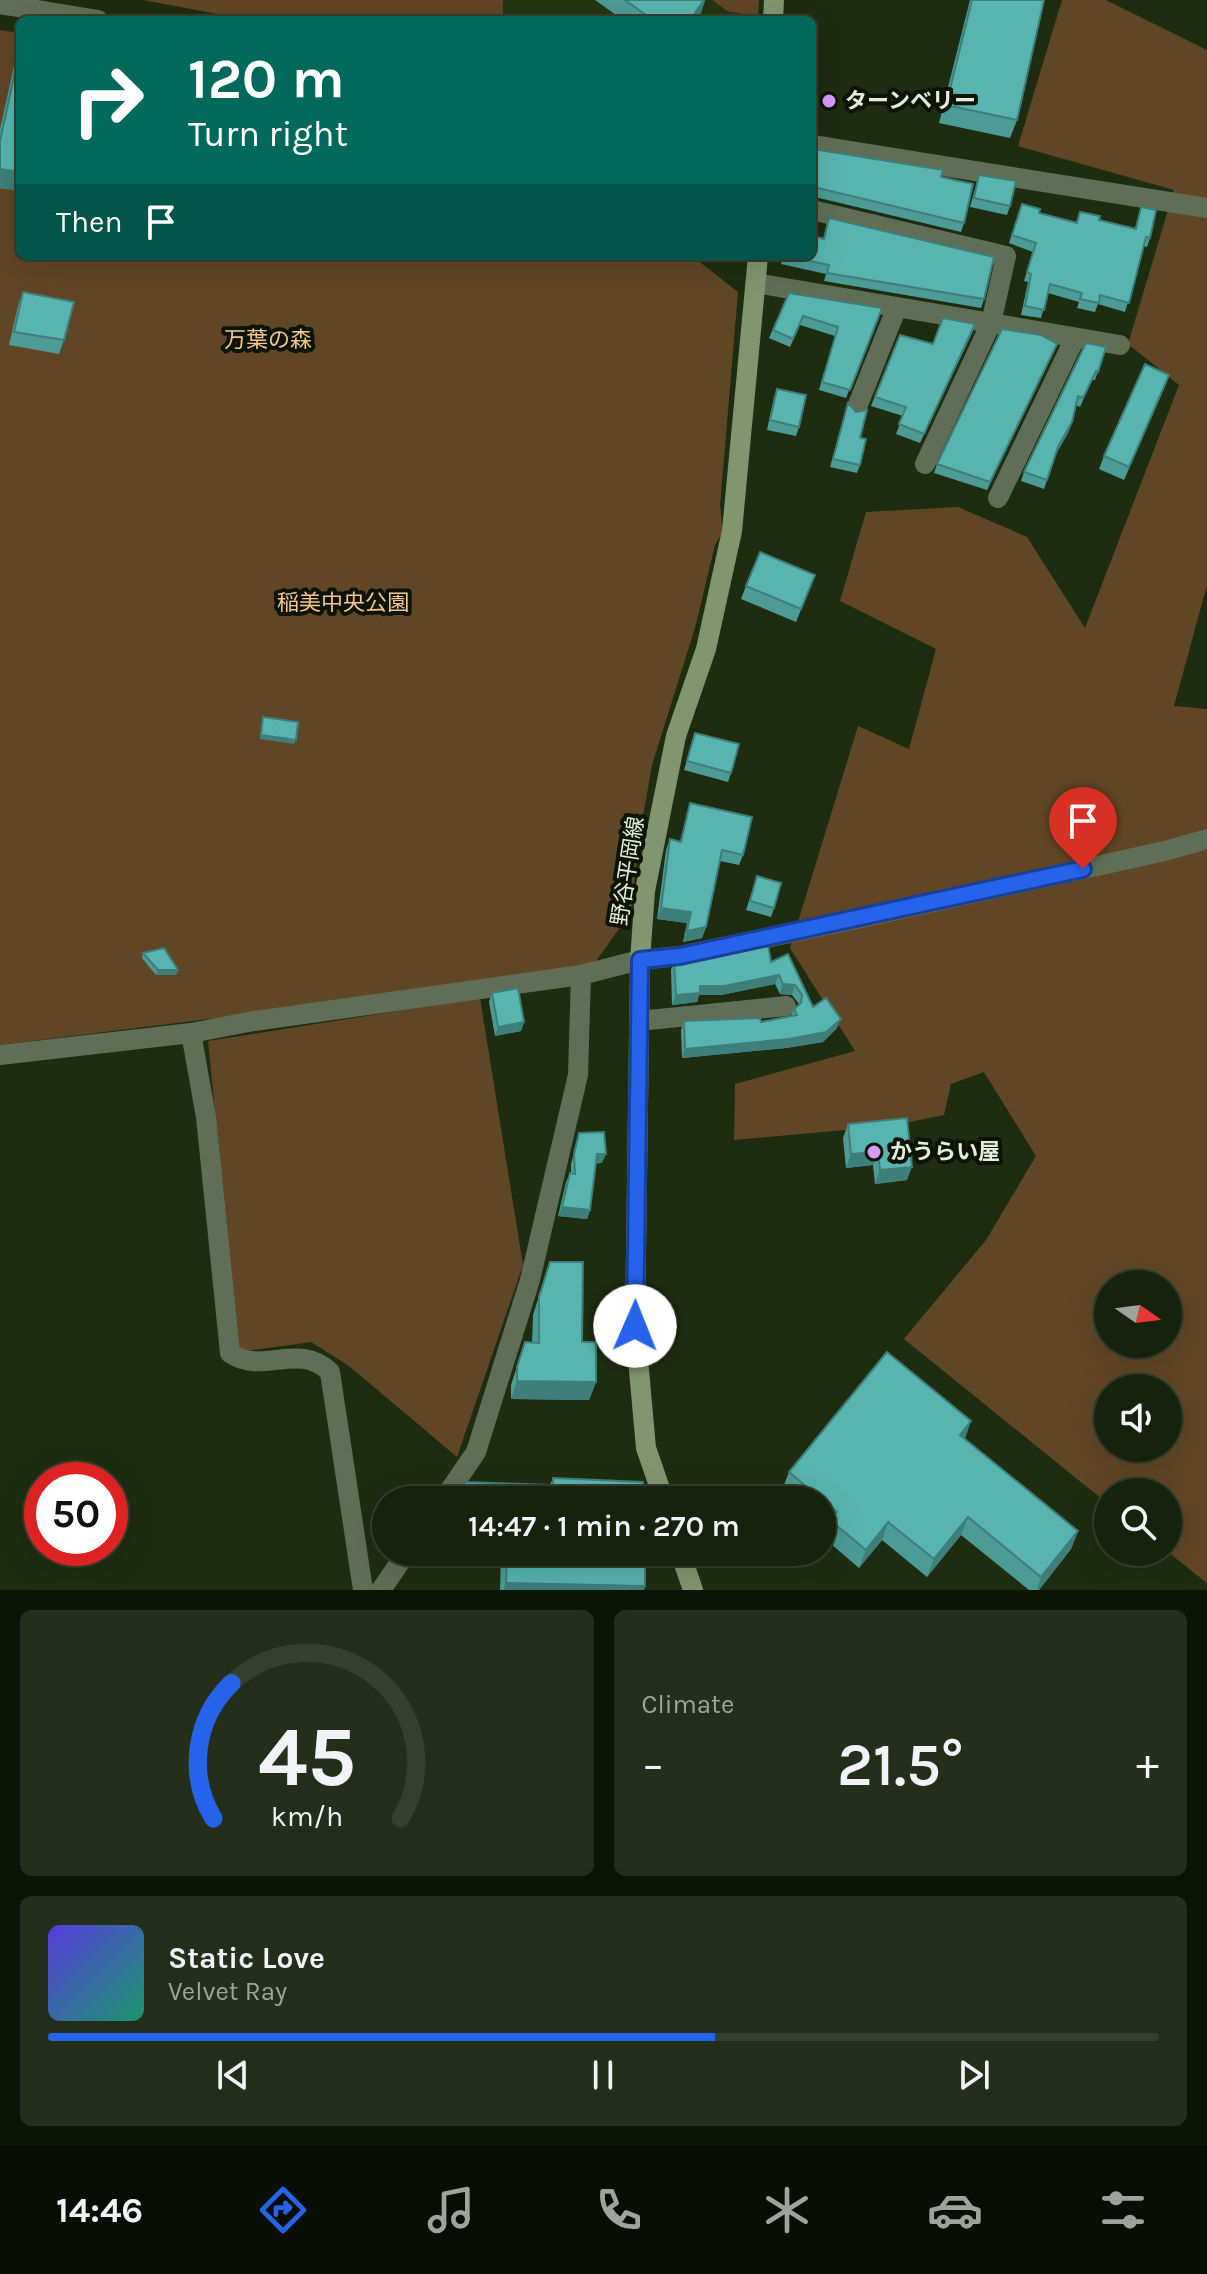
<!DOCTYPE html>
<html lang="en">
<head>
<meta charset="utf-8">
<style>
	:root { --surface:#16220c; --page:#232f1a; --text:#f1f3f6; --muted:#9ea49d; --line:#353f2d; --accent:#2563eb }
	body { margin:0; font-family:Karla,"Noto Sans JP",sans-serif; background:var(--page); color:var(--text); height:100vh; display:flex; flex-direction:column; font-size:30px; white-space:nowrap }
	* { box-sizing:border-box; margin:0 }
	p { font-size:26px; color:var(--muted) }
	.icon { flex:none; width:44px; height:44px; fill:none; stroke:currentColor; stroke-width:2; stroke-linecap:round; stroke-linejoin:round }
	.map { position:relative; height:1590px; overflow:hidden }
	.details { display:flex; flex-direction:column; gap:20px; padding:20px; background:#0c1307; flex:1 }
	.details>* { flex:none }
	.guide { position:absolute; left:16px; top:16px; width:800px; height:244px; border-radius:12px; box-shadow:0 8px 32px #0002,0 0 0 2px var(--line); background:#00695c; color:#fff; overflow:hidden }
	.needle { width:52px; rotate:104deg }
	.fabs { position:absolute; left:1094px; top:1270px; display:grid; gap:16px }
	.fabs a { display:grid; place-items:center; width:88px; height:88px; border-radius:50%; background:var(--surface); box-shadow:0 8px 32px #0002,0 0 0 2px var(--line); font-size:40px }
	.speed { position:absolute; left:24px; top:1462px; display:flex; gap:16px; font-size:40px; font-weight:700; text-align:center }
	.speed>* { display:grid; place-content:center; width:104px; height:104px; border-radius:50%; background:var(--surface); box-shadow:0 8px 32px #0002,0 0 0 2px var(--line); line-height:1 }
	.speed .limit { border:12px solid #d22; background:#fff; color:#111 }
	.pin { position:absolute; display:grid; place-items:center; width:68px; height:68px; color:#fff; margin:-82px -34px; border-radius:50% 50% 50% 0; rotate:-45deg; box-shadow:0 0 8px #0007 }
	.pin .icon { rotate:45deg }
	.me { position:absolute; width:88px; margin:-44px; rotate:1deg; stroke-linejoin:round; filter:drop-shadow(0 0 6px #0008) }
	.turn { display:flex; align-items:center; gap:28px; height:168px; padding:0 40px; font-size:36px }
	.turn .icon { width:104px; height:104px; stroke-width:2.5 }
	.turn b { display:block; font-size:56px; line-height:68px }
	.then { display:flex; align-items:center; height:76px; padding:0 40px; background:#0003; gap:16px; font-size:30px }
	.big { font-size:60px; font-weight:600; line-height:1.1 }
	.details .card { flex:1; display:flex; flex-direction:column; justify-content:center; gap:12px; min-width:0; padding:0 28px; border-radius:12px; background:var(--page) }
	.details .dial { align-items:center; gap:0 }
	.dial svg { height:208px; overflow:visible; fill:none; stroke:var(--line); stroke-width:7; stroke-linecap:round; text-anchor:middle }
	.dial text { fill:var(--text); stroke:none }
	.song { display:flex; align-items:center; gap:24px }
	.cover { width:96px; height:96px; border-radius:12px; background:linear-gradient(135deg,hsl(250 70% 55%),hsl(160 70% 35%)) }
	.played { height:8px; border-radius:4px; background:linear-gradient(90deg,var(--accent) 60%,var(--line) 60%) }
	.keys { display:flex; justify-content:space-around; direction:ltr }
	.heat { display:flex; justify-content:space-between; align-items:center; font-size:44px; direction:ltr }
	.details .tiles { flex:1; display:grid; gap:20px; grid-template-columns:1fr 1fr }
	.card:last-child { grid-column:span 2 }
	.trip { position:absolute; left:372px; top:1486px; width:464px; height:80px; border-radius:40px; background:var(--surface); box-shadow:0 8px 32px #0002,0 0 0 2px var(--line); font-weight:600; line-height:80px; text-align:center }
	.tabs { display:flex; height:128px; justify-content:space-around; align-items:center; background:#090e05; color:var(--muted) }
	.tabs .icon { width:56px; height:56px }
	.tabs .selected { color:var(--accent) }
	.tabs b { font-size:36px; color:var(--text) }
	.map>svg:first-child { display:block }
	.built { fill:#233511 }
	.green { fill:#614625; fill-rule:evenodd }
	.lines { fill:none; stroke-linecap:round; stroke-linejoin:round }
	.minor { stroke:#616e56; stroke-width:20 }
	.tertiary { stroke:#616e56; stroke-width:20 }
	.secondary { stroke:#81966f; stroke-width:20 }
	.wall { fill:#4c9b97 }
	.shaded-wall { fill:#3e7e7b }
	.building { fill:#58b4b0; stroke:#3e7e7b; stroke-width:2 }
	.route-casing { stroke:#184099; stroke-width:20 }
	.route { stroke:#2563eb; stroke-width:14 }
	.poi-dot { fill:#d59bfa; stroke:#0d1307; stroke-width:3 }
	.labels { text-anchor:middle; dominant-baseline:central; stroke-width:8; stroke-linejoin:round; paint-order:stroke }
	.poi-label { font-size:22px; font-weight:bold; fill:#e4eedc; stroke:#0d1307; text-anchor:start }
	.park-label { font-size:22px; fill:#f7c68a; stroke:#0d1307 }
	.street-label { font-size:22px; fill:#e4eedc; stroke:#0d1307 }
</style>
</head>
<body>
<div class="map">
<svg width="1207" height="1590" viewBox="0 0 1207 1590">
	<rect width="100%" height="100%" fill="#1e2d10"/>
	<path class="built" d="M503,0H712L727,11L758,17V20H503Z"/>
	<path class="green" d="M143,0H503V20H250Z
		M712,0H759L758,17L727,11Z
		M1062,0H1106L1207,50V585L1174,706L1207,709V1583L1168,1552V1492H1108V1504L904,1339L986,1240L1036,1156L984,1072L951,1084L944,1115L890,1126L734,1140L735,1084L855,1051L790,948L858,726L909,749L936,649L840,601L866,512L958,507L1027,537L1085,628L1179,385L1128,344L1174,190L1018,146ZM1108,1284H1168V1344H1108ZM1108,1388H1168V1448H1108Z
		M0,30L20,33V256H692L738,292L720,506L723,532L715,545L695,628L652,765L639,839L631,912L594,964L257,1013L0,1045Z
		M480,998L523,1265L457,1457L349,1366L311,1342L239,1352L208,1041Z"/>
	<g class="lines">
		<path class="minor" d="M812,210L1006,256L991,323L925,464
			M756,283L1120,345
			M857,407L897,307
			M998,498L1075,338
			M639,1021L786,1006
			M191,1033L206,1117L230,1353C263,1376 298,1341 330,1372L363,1590
			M0,1055L191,1033L254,1021L581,975L640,960L680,956L856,919L1165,851L1207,839
			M443,1500L476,1452L530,1280L578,1075L581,975
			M381,1590L407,1552"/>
		<path class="tertiary" d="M0,4L98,20
			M812,145L1207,208"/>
		<path class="secondary" d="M773,20L774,0
			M664,1500L646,1448L635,1326L640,960L645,891L676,736L706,649L732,531L758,256
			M680,1552L693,1590"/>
	</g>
	<path class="wall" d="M595,0H705L701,13L695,20H623Z
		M970,0H1044L1017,120L1010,138L939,123Z
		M20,39V191L0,188V129Z
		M812,151L941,177L964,223L961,232L815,197L812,198Z
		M979,175L1010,206L1007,215L970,207Z
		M1022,204L1039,213L1076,222L1080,212L1099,220L1135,228L1141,207L1150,238L1147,247L1144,246L1125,312L1098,304L1095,312L1077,308L1079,302L1048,293L1041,318L1021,315L1028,282L1024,281L1033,252L1009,243Z
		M829,218L984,299L981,308L824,281L826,274L781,264L783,256H812L823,239Z
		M23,292L64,340L59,354L9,345L18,306Z
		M789,293L882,308L846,398L819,390L835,336L800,325L790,347L769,338Z
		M972,333L920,443L896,434L903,416L871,406L900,335L933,344Z
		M1057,344L987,490L934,473L937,464Z
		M1106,347L1095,380H1092L1080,407L1076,405L1069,431L1056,454L1044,489L1021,481L1024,472Z
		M1169,375L1124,480L1099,469L1104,456Z
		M777,389L799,427L796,436L767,430L774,398Z
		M848,403L860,438V465L857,473L830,467Z
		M746,586L810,588L796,622L741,599Z
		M695,733L731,773L728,782L684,770Z
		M690,803L743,855L739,865L720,861L706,927L702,938L683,942L687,923L657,919L666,850L670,839L680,841Z
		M757,876L774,908L771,917L746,910Z
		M749,948L771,962L788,954L813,1007L837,1028L823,1042L786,1048L682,1058L681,1030L684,1021L761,1022L791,1016L794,1009L799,1004L792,995L780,994L775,984L721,995H699L697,1002L672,1005L671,970L674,961L748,951Z
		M143,953L178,970L176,975H156L142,958Z
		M492,993L524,1022L521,1031L495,1036L489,1002Z
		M848,1124L907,1180L875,1184L873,1165L846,1168L843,1138Z
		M579,1133L602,1163H596L590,1210L587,1219L558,1216L566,1182L570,1173H571V1164Z
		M550,1262L582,1342L596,1382L589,1400L511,1399V1385L525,1342H532L533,1315Z
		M964,1439L1078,1531L1071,1549L1039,1590H1029L961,1535L927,1577L882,1540L859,1568L824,1538L828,1527L822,1523V1500H795L782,1490L789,1472Z
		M553,1478L642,1500H458L462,1487L550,1485Z
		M496,1552H640V1563L645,1586L644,1590H500L501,1552Z
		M709,1552H733L719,1564Z"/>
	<path class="shaded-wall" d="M704,0H705L701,13L695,20H690Z
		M0,169L20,172V191L0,188Z
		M818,188L815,197L812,198V189Z
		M975,324L972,333L920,443L924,434Z
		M1057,344L1054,352L987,490L990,482Z
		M1169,375L1164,389L1124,480L1129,467Z
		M1072,422L1069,431L1055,456L1058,447Z
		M261,735L296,740L294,744L259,739Z
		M661,908L691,912L687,923L657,919Z
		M706,927L702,938L683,942L687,931Z
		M158,970H178L176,975H156Z
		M779,975L775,984L721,995H699L697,1002L672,1005L676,995L700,986Z
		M783,984L795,985L792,995L780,994Z
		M841,1019L837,1028L823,1042L786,1048L682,1058L685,1049Z
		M524,1022L521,1031L495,1036L498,1027Z
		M878,1152L873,1165L846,1168L851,1154Z
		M597,1154H606L602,1163L594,1164Z
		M912,1167L907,1180L875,1184L880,1170Z
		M562,1207L590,1210L587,1219L558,1216Z
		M517,1381L596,1382L589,1400L511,1399Z
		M971,1421L965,1439L953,1453L960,1435Z
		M968,1517L961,1535L927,1577L934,1559Z
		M888,1522L882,1540L859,1568L866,1550Z
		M1078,1531L1071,1549L1039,1590H1037L1041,1577Z
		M726,1552H733L719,1564L723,1555Z
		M506,1583L645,1586L644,1590H503Z"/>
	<path class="building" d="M625,0H704L690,20H653Z
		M972,0H1044L1017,120L946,105Z
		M20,49V172L0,169V141Z
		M813,149L943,170L941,177L973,184L964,223L818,188L812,189Z
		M979,175L1016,181L1010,206L974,198Z
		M1022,204L1040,209L1039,213L1077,223L1080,212L1100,216L1099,220L1136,229L1141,207L1156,210L1150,238L1146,237L1129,303L1100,295L1099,303L1080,299L1082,293L1050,284L1044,310L1025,306L1031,274L1027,272L1036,243L1012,235Z
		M829,218L994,257L984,299L827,273L829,265L786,256H812V236L824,239Z
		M23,292L74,302L64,340L14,332Z
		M789,293L882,308L850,390L822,382L838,327L803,316L793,339L773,330Z
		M943,318L975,324L924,434L899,424L906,407L875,397L900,335L933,344Z
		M1002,329L1041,335L1057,344L990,482L937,464Z
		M1086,343L1106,347L1098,372L1096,371L1083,398L1078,396L1072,422L1058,447L1047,480L1024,472Z
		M1145,364L1169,375L1129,467L1104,456Z
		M777,389L806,395L799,427L770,420Z
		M848,403L856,412L867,410L860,438L866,439L860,465L833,459Z
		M760,552L815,575L801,609L746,586Z
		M263,717L298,722L296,740L261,735Z
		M695,733L739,744L731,773L687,761Z
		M690,803L752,817L743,855L722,850L706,927L687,931L691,912L661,908L670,839L681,842Z
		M757,876L781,883L774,908L750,901Z
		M768,945L771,962L788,954L813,1007L826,998L841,1019L826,1032L789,1039L685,1049L684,1021L760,1018L761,1022L797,1015L794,1009L801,1003L802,995L795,985L783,984L779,975L724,986H700V993L676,995L674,961L750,950L749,948Z
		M164,948L178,970H158L143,953Z
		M518,988L524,1022L498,1027L492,993Z
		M907,1118L912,1167L880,1170L878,1152L851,1154L848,1124Z
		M604,1132L606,1154H597L590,1210L562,1207L570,1173L575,1174L574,1154L579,1133Z
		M550,1262H583L582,1342H596V1382L517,1381V1367L525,1342L539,1343V1297Z
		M887,1352L971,1421L960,1435L1078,1531L1041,1577L968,1517L934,1559L888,1522L866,1550L830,1520L837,1512L789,1472Z
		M553,1478L643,1482L642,1500H461L462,1487L466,1482L553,1485Z
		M507,1552H640V1563H645V1586L506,1583Z"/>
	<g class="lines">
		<g class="route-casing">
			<path id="route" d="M635,1326L640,960L680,956L1083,869"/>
		</g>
		<use href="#route" class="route"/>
	</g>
	<g class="poi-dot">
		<circle cx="829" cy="101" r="8"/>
		<circle cx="874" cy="1152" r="8"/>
	</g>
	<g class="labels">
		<g class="poi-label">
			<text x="845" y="101">ターンベリー</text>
			<text x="890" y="1152">かうらい屋</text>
		</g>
		<g class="park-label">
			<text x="268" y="340">万葉の森</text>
			<text x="343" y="603">稲美中央公園</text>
		</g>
		<g class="street-label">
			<text transform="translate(628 871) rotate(-81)">野谷平岡線</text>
		</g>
	</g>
</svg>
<div class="fabs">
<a><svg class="needle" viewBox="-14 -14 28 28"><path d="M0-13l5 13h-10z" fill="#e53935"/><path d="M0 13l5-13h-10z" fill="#9ea49d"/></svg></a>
<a><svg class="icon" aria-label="sound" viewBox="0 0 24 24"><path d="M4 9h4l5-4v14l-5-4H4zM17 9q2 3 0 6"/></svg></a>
<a><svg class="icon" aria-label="search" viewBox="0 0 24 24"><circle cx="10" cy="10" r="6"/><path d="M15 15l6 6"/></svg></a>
</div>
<div class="speed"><div class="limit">50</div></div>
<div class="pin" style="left:1083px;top:869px;background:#d93025"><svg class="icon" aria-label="arrive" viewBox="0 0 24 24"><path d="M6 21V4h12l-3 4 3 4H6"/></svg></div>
<svg class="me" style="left:635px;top:1326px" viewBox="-20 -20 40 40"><circle r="19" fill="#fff"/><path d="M0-13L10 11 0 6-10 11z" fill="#2563eb"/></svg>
<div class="trip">14:47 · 1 min · 270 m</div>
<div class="guide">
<div class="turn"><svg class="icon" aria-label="right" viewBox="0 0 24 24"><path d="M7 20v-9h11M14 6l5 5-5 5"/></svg><div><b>120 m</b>Turn right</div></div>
<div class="then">Then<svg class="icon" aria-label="arrive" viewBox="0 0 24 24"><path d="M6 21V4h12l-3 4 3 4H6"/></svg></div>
</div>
</div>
<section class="details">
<div class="tiles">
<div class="card dial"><svg viewBox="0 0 100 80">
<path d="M14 69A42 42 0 1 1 86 69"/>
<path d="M14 69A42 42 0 0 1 21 17" stroke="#2563eb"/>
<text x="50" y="56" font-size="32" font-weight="700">45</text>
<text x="50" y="72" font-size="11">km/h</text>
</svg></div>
<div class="card"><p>Climate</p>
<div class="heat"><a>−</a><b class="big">21.5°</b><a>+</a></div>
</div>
<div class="card">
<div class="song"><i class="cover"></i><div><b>Static Love</b><p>Velvet Ray</p></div></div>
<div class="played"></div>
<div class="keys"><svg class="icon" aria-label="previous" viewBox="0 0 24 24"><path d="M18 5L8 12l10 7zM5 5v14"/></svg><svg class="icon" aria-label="pause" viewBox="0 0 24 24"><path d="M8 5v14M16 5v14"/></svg><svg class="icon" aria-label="next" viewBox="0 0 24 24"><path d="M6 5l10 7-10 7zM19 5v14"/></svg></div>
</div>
</div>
</section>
<nav class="tabs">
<b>14:46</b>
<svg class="icon selected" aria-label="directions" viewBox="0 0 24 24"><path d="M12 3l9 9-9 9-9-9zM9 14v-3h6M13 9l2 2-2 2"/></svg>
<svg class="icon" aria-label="music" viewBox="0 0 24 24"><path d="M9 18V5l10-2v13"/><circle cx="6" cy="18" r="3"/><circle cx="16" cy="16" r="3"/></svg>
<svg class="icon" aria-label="phone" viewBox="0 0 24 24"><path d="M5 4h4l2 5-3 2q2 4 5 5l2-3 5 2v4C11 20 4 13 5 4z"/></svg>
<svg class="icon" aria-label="climate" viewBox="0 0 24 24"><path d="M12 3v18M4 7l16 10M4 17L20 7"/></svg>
<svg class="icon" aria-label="car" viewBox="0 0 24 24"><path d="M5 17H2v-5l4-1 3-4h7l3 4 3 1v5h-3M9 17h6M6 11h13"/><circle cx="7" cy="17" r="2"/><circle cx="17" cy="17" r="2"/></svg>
<svg class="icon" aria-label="filters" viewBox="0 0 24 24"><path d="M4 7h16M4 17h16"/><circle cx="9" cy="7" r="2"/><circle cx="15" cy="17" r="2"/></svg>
</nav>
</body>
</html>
